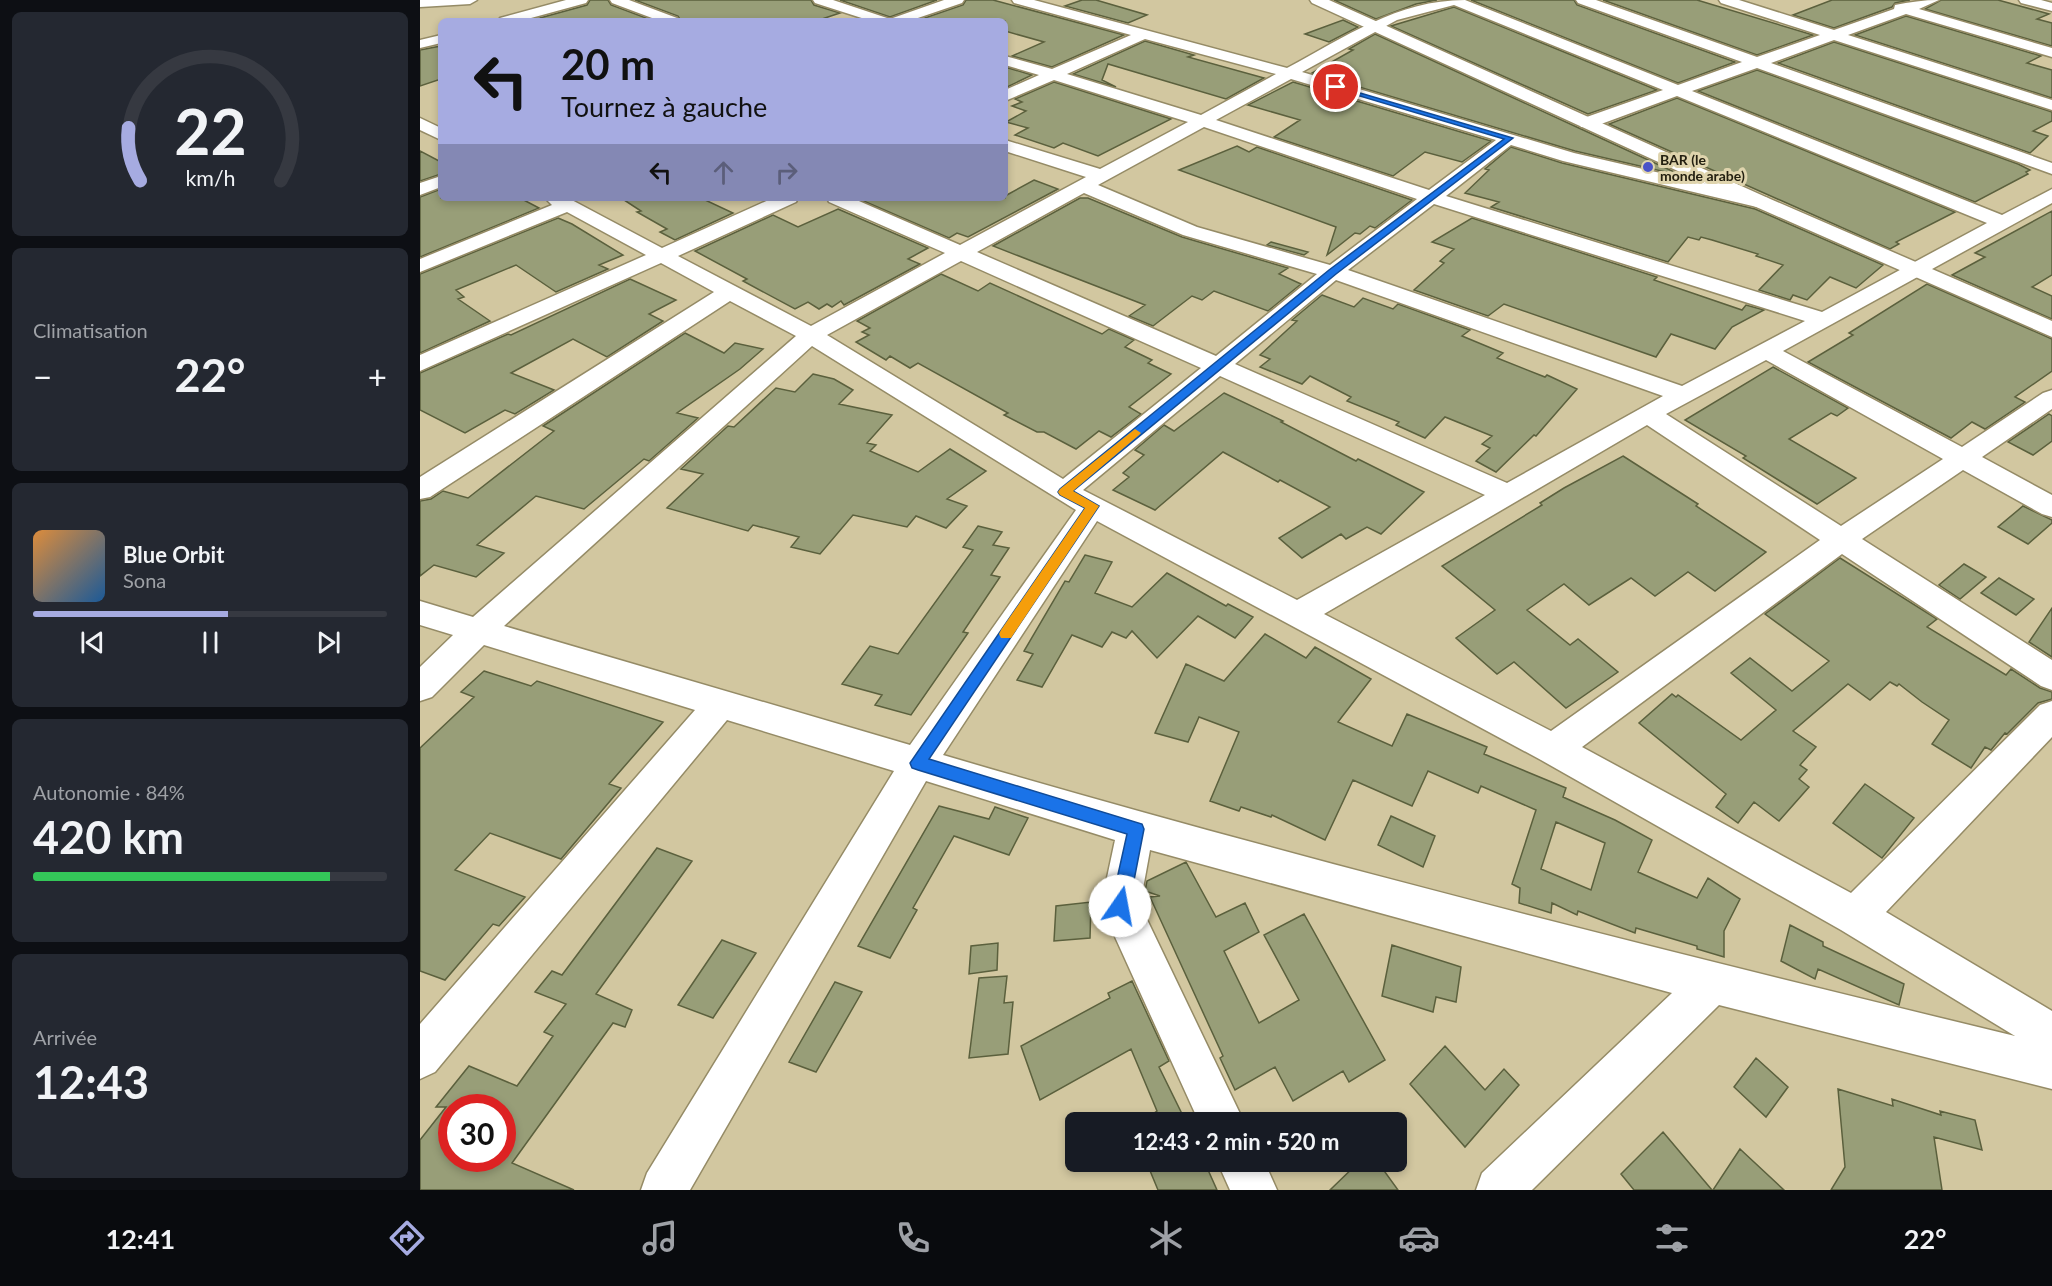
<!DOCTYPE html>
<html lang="fr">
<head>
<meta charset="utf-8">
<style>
	:root { --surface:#171b24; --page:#242831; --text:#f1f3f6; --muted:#9ea1a6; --line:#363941; --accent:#a6abe1 }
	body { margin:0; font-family:Lato,sans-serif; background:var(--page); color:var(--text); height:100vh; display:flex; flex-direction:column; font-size:22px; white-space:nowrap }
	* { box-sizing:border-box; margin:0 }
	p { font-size:20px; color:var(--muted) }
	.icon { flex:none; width:33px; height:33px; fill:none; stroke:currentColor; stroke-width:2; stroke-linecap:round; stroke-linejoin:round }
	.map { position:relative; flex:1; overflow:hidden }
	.drawer { display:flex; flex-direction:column; gap:12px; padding:12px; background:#0d0f14; width:420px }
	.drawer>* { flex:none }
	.hud { position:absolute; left:18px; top:18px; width:570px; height:183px; border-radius:9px; box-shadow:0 3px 9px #0003; background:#a6abe1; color:#111; overflow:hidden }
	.speed { position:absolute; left:18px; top:1094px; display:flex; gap:12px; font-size:30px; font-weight:700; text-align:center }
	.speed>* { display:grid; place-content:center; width:78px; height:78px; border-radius:50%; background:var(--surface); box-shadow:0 3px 9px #0003; line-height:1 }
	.speed .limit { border:9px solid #d22; background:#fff; color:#111 }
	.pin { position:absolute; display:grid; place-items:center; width:51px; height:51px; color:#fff; margin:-26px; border:3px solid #fff; border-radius:50%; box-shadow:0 2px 6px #0007 }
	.me { position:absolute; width:66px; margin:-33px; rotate:12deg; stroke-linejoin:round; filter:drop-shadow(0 0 4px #0008) }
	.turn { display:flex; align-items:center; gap:21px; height:126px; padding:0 24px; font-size:27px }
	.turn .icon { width:78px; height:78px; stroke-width:2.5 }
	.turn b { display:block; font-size:42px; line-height:51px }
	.lanes { display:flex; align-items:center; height:57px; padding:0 24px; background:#0003; justify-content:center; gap:30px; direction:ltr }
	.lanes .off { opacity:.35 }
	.big { font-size:45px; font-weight:700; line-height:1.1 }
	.drawer .widget { flex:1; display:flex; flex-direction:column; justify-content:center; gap:9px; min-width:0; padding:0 21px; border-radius:9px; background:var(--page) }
	.drawer .dial { align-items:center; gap:0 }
	.dial svg { height:156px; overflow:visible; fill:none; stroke:var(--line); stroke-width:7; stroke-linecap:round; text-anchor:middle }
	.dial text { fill:var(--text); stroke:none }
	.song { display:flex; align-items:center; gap:18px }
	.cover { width:72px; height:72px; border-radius:9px; background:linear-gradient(135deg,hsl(30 70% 55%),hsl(210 70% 35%)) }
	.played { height:6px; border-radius:3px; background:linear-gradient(90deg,var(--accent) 55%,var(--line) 55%) }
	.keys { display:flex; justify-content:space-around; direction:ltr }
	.heat { display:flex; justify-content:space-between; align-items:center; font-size:33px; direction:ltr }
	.charge { height:9px; border-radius:4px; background:linear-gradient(90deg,#34c759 84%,var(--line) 0) }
	.trip { position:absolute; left:645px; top:1112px; width:342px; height:60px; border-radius:9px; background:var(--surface); box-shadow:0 3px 9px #0003; font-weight:700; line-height:60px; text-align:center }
	.dock { display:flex; height:96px; justify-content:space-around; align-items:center; background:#090b0e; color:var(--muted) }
	.dock .icon { width:42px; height:42px }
	.dock .active { color:var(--accent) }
	.dock b { font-size:27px; color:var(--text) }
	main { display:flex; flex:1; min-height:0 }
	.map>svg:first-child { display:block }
	.building { fill:#989e78; stroke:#5b603d; stroke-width:1.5; fill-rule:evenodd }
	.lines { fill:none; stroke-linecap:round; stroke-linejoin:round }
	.street-casing { stroke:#958b66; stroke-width:3 }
	.secondary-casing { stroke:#958b66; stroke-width:3 }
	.street { fill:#fff; fill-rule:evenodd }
	.secondary { fill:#fff; fill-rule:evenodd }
	.route { fill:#1a73e8; stroke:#114b97; stroke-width:1.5 }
	.slow { fill:#f59e0b }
	.poi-dot { fill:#4a53c8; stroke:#dfd4ad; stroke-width:2 }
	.labels { text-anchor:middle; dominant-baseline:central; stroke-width:6; stroke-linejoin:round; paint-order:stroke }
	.far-poi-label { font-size:14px; font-weight:bold; fill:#242011; stroke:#dfd4ad; text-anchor:start }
</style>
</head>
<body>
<main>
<section class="drawer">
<div class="widget dial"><svg viewBox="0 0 100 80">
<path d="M14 69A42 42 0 1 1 86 69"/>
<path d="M14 69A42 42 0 0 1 8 42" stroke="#a6abe1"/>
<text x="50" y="56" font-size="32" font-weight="700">22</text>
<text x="50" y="72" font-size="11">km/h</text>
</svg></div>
<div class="widget"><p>Climatisation</p>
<div class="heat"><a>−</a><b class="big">22°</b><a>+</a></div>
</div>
<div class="widget">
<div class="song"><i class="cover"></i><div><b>Blue Orbit</b><p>Sona</p></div></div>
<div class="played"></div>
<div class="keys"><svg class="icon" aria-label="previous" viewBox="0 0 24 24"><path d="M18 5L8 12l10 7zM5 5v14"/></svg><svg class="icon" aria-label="pause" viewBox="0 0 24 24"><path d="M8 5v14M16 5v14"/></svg><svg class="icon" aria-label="next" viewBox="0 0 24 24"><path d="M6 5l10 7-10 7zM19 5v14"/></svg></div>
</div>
<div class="widget"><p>Autonomie · 84%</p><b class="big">420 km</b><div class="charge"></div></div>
<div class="widget"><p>Arrivée</p><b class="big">12:43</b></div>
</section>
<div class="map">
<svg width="1632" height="1190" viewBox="0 0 1632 1190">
	<rect width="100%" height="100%" fill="#d2c7a0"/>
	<path class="building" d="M170,0H188L191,5L234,21H109L167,5Z
		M215,0H391L394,5L420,13L396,21H261L258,16Z
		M420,0H517L470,17Z
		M546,0H573L704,35L632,67L592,56L624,42L585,31V21H496L543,5Z
		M662,0H676L727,15L708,23L645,6Z
		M914,0H1017L996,4L956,19Z
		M1051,0H1154L1157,5L1315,62L1258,83Z
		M1183,0H1277L1393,35L1337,55Z
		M1412,0H1490L1475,3L1472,7L1414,28L1373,15Z
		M1521,0H1578L1629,14L1617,19L1632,23V46L1505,9Z
		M1034,7L1237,90L1168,114L971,26Z
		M1486,16L1621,56L1607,63L1632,70V98L1435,35Z
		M923,20L938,27L909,42L885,34Z
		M955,34L1161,129L1263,176L1155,151L892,73L933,50L929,49Z
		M725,41L774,55L768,57L844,78L806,99L688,64L682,80L696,87L653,74Z
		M1414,42L1632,112V121L1613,131L1628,136L1610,153L1358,63Z
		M21,46V79L0,86V50Z
		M585,67L612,75L585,88Z
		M1337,70L1598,164L1610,170L1606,172L1608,174L1555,202L1278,91Z
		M634,82L751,119L678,156L643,143L634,148L595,135L608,128L586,122L606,111L592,106L602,102L595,99Z
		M873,82L1071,141L1042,162L1005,152L973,176L854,137L880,120L828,105Z
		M1257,98L1535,212L1476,242L1479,244L1470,249L1189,124Z
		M817,146L829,152L837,147L992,200L955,228L950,226L940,234L935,233L907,255L916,227L759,170Z
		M1091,147L1142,163L1335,209L1463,265L1436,288L1410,277L1387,300L1373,295L1370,300L1339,290L1363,265L1336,256L1338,254L1292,240L1281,237L1279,240L1268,237L1248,262L1071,207L1079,202L1045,193L1069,170L1065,169Z
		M0,151L21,162V174L0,181Z
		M614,180L638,189L548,237L537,233L529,238L439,199L585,198V196Z
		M21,189V198H100L119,208L0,257V197Z
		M201,198H281L313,213L255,240L240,232L247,229L217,212L221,211Z
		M660,198H668L762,237L868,268L859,274L881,284L848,311L794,291L782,300L772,296L733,326L709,316L725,305L573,246Z
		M418,209L508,248L488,259L500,264L424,305L421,301L412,307L407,304L399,309L388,302L375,309L323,281L327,279L275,251L353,215L378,227Z
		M1632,211V275L1612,287L1632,296V319L1532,275L1565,257L1555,253Z
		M138,218L152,224L203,255L179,265L188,269L136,292L96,265L36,290L44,297L38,299L70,321L0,353V274Z
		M1052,218L1237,277L1234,280L1322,310L1326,305L1344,310L1312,327L1295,349L1251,334L1236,357L1084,304L1068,316L994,290L1024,263L1020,261L1034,249L1012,242Z
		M851,242L888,252L884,255L847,245Z
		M521,274L558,291L570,283L682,334L689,329L714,340L705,347L732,360L728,363L751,374L709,407L721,414L691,437L679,431L656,449L624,432H617L584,415L588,413L498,363L490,368L470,356L466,360L436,342L449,335L442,332L450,328L437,321Z
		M210,279L256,300L229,314L243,321L187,357L153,339L91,373L134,390L95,414L85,410L45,433L0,410V373L88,334L91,335Z
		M1507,284L1632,339V371L1595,397L1605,402L1565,429L1552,422L1531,438L1388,362L1433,335L1429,333Z
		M902,295L934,307L943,298L973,309L978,304L1050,330L1042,336L1083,353L1077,358L1125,377L1127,375L1157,389L1116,436L1114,435L1076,472L1056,461L1070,448L1062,444L1072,436L1025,417L1005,438L976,425L979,422L927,401L931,397L890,376L882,384L840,367L850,359L840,355L877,321L872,320Z
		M265,333L304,353L315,343L343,349L320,369L257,413L278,418L229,461L224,459L164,509L116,496L57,545L84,553L56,577L14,565L0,576V501L11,499L23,491L48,498L134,431L123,426Z
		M1353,367L1428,408L1417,416L1411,413L1369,439L1436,478L1397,504L1323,458L1326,456L1265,420Z
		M393,374L414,379L433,390L419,404L472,415L447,443L456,445L450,451L498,472L530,449L566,471L527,499L547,506L526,528L496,516L487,527L433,515L400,554L371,547L379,537L333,525L328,531L247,508L283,474L261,469L308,426L314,427L356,388L375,392Z
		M804,393L863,421L861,422L936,461L938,459L1004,492L961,534L947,527L926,539L921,534L882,558L859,538L910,507L860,480L858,482L803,452L735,510L693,490L709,477L703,473L724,455L715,450L744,425L754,431Z
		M1629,414L1632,416V441L1613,455L1588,442Z
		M1203,456L1278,504L1276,506L1346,552L1295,591L1268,572L1235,596L1211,578L1169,605L1144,584L1107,610L1150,645L1158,639L1198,672L1146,708L1094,662L1077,674L1036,638L1075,610L1022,566L1122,505L1120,503L1144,488Z
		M1603,506L1632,520V523L1608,544L1578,527Z
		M558,526L582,532L573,545L589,548L571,575L580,577L543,632L548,633L491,715L455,705L462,695L422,684L450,646L478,654L553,550L543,547Z
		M665,555L692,562L675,593L712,607L747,573L806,606L808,604L833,617L815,638L778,616L737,658L712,631L706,638L692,632L682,647L652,635L622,687L597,680L613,654L604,651L645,581L649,582Z
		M1420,558L1517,619L1507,627L1586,675L1591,669L1620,688L1632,692V699L1618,703L1587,734L1585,733L1571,750L1565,747L1551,768L1512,744L1529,720L1502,702L1479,684L1477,686L1470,682L1450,700L1428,684L1373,731L1396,747L1380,765L1387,770L1379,779L1389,787L1359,821L1334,802L1318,823L1296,807L1306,794L1219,723L1252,694L1256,697L1258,695L1321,740L1356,710L1311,673L1330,658L1372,691L1409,661L1345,614Z
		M1544,564L1566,577L1540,599L1519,585Z
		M1579,578L1614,599L1596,615L1561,593Z
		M1632,608V657L1609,642Z
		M845,634L886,658L895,647L951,679L918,722L972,746L987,714L1067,747L1064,754L1146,788L1143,797L1195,820L1232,840L1218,872L1277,898L1288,878L1320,899L1304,931V957L1277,949V946L1216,928L1215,933L1158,911L1157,915L1132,903L1131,913L1099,903L1100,888L1092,884L1116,810L1061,786L1058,793L1008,771L992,806L933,780L905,840L852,815L851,817L821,807L819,811L790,801L819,732L779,717L768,742L735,733L766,664L804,681ZM1136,822L1185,843L1171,890L1121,869Z
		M64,671L111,686L117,681L243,722L189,784L201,788L141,859L70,833L35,870L105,897L79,926L73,924L25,980L0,971V748L54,697L41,692Z
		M1445,784L1494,818L1462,858L1413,823Z
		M519,806L569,819L575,807L608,818L589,855L534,836L493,908L497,910L470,958L438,946Z
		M971,816L1015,836L1003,867L958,845Z
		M237,848L272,861L176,994L212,1010L205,1027L193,1023L92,1163L154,1190H0V1140L26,1107H16L49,1066L97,1086L133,1036L124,1032L146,1004L115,992L132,971L142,975ZM32,1107H82V1159L32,1158Z
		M766,862L796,917L825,903L839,932L804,951L839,1023L879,1000L844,935L884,914L965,1060L929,1082L923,1071L873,1101L855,1067L815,1090L800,1058L803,1056L730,897L740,896L725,891L727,881Z
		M671,902L670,938L634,941L636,906Z
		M1370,925L1403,942V946L1484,984L1479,1005L1398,969L1395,979L1361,961Z
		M302,940L336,953L293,1018L258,1005Z
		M578,943L577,970L549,974L551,946Z
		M972,945L1041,967L1036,1002L1016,997L1013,1012L962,996Z
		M587,976L584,1003L593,1002L588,1054L549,1058L559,978Z
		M712,981L749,1061L739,1067L766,1122H721L737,1111L711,1049L620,1100L601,1046L690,998L688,993Z
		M415,982L442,992L396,1072L369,1062Z
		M1025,1046L1065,1090L1084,1069L1099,1085L1045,1147L990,1084Z
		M1336,1058L1368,1087L1346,1117L1314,1087Z
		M1418,1089L1473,1106L1472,1099L1521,1115L1520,1111L1555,1120L1562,1150L1514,1137L1522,1190H1411L1425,1167Z
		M1243,1132L1292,1190H1214L1201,1174Z
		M1320,1149L1364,1190H1293Z
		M726,1161H784L797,1190H738Z
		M940,1161H957L978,1190H910Z"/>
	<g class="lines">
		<g class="street-casing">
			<path id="street" d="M0,0H57L50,4L0,7Z
				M146,0H168L166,3L100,21H78L80,18Z
				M190,0H209L257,18L259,21H240L192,3Z
				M393,0H413L470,19L524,0H544L542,3L489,21H451L395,3Z
				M592,0H614L867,68C925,37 978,0 1045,0L1258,85L1322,62L1158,3L1156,0H1176L1337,57L1400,35L1301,3L1299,0H1319L1414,30L1474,9L1475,5C1489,2 1504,0 1519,0L1499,9L1632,48V57L1486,14L1428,35L1632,100V110L1414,40L1351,63L1632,163V174L1337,68L1272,91L1582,215L1632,189V203L1363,351L1542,447L1623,393L1632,390V409L1562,457L1632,495V517L1622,514L1543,470L1442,539L1632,660V690L1621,686L1422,554L1162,747L1431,893L1620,705L1632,701V737L1466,912L1632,1011V1089L1299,1005L1112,1190H1056L1062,1173L1252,993L730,850L720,905L824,1122H779L681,906L695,840L506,781L270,1190H221L227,1173L474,771L307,720L15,1072L0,1079V1024L275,710L64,645L12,697L0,701V667L33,635L0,625V601L53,617L376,336L310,301L10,497L0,499V477L294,292L241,263L0,371V355L226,255L147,212L0,272V259L132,205L125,198H148L242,248L353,198H378L376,202L258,256L391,326L525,253L409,202L407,198H432L540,245L666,177L585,151V140L680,169L768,122L634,80L585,101V90L619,75L585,65V56L632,69L711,35L594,3ZM1034,5L1243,90L1161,119L1159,123L1161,127H1173L1257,96L1567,223L1402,312L1026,196L1091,145L1143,161L1341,208L1348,206L1350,202L1348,198L1154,153L882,72L977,20ZM725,39L856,74L781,115L647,74ZM871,79L1076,140L1009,190L796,120ZM784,127L997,199L910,265L777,227L678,185ZM664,193L763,235L897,274L796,356L557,252ZM1014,204L1385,321L1262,386L928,270ZM541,261L781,368L643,479L407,335ZM916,280L1243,396L1087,483L815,364ZM392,346L656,510L490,745L84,626ZM1346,360L1523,459L1421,526L1246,414ZM800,376L1065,495L877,600L663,490ZM1227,425L1400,540L1131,731L904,614ZM677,521L1121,760L1421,930L1595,1036C1236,949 877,859 523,755Z
				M1599,0H1621L1632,3V11L1601,3Z
				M21,35V43L0,48V40Z
				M0,118L21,128V140L0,130Z
				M21,176V187L0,195V183Z
				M797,1161H844L857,1190H810Z"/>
		</g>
		<g class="secondary-casing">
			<path id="secondary" d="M890,0H909L1348,198L1632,321V337L1334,206L892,3Z"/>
		</g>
		<use href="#street" class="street"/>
		<use href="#secondary" class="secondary"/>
	</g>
	<path class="route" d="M913,85L1093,138L916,274L653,491L679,506L509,759L722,824L724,829L709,906L706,912L700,914L694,912L691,906L707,834L498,770L492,768L490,763L665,508L640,495L638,492L640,489L909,270L1084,139L913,88Z"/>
	<path class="slow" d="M715,429L721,433L719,435L653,491L679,506L591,638H581L579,634L581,630L665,508L640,495L638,492L640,489Z"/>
	<circle class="poi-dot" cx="1228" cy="167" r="6"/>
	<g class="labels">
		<g class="far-poi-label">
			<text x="1240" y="159">BAR (le<tspan x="1240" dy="16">monde arabe)</tspan></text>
		</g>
	</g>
</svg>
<div class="speed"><div class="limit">30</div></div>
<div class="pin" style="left:916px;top:87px;background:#d93025"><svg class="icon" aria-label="arrive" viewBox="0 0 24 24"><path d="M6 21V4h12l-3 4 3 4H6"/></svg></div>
<svg class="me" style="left:700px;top:906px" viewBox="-20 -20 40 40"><circle r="19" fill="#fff"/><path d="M0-13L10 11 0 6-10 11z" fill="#1a73e8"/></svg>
<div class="trip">12:43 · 2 min · 520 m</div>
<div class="hud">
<div class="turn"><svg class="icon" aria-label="left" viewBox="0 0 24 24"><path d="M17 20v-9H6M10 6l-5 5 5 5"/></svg><div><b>20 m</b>Tournez à gauche</div></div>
<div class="lanes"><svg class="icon" aria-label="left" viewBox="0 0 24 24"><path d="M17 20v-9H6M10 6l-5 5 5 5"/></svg><svg class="icon off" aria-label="ahead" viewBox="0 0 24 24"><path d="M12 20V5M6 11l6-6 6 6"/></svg><svg class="icon off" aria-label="right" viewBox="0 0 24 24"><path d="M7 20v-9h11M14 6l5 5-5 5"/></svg></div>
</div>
</div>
</main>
<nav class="dock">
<b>12:41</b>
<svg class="icon active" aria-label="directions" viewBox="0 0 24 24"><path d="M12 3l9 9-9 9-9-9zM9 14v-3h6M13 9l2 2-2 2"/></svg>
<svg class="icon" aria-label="music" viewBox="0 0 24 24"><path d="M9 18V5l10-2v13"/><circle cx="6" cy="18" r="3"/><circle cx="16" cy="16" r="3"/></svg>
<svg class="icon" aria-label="phone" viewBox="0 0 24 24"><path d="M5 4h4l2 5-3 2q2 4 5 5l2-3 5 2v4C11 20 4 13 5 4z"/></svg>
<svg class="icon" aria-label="climate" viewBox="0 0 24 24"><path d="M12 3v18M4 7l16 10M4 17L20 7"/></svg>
<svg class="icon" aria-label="car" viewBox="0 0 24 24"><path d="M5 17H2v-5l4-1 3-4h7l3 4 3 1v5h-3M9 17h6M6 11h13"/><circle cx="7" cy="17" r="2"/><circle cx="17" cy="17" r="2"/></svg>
<svg class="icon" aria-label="filters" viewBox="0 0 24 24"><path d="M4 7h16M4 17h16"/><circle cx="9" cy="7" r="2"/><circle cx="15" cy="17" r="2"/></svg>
<b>22°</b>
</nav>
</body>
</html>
